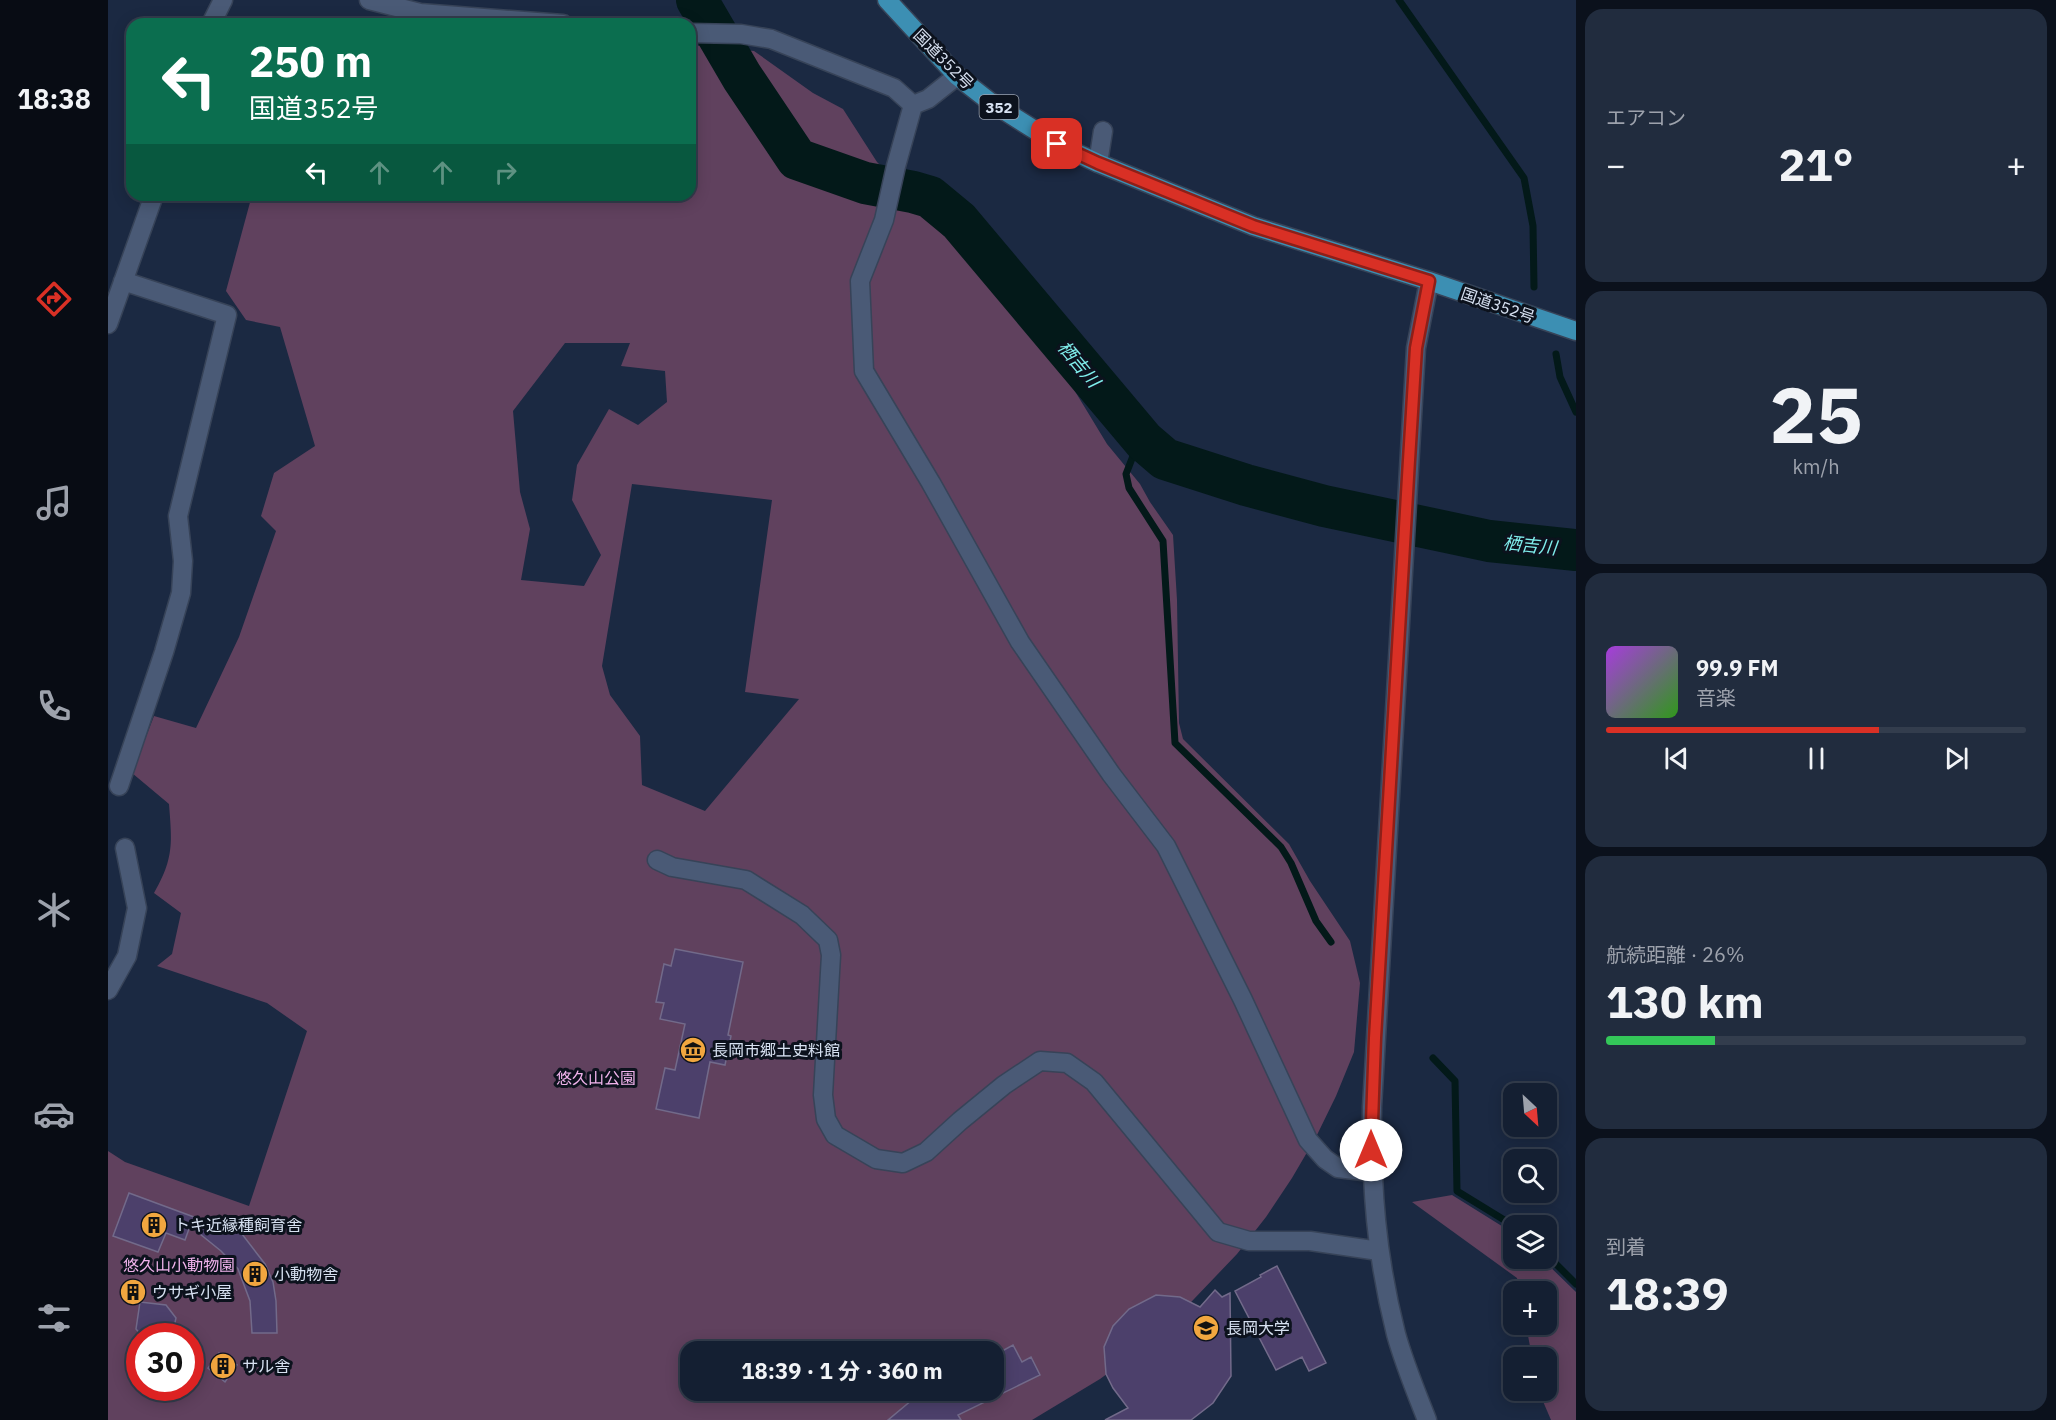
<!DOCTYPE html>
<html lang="ja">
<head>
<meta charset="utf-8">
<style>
	:root { --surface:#141f32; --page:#212c3e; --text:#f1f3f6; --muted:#9da2ac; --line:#333d4d; --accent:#d93025 }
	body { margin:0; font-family:"IBM Plex Sans","Noto Sans JP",sans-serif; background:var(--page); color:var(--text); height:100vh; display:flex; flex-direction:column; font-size:22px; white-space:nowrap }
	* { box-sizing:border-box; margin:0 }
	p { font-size:20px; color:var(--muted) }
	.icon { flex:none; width:33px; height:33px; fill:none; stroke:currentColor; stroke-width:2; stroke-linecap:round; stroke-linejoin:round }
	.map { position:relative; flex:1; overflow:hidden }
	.side { display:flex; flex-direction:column; gap:9px; padding:9px; background:#0b111c; width:480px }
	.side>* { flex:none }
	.banner { position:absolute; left:18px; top:18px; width:570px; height:183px; border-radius:18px; box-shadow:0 3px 15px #0003,0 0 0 2px var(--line); background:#0b6e4f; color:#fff; overflow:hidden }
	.needle { width:39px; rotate:154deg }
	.tools { position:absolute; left:1395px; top:1083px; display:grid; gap:12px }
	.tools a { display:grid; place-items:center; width:54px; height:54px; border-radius:12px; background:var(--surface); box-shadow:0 3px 15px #0003,0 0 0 2px var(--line); font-size:30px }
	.speed { position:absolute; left:18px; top:1323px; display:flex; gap:12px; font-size:30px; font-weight:700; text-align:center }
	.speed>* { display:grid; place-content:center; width:78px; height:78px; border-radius:50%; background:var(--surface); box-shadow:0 3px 15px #0003,0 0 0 2px var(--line); line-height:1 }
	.speed .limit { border:9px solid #d22; background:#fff; color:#111 }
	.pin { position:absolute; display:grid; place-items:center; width:51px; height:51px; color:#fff; margin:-26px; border-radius:12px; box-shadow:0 3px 9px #0006 }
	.me { position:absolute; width:66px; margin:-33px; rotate:0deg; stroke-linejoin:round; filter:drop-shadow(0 0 4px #0008) }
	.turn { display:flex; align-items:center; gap:21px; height:126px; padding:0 24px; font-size:27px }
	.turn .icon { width:78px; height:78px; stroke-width:2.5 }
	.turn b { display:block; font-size:42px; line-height:51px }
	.lanes { display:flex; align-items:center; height:57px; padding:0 24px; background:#0003; justify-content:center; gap:30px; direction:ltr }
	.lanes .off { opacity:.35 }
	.big { font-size:45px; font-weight:700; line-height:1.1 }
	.side .tile { flex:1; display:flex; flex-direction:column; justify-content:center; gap:9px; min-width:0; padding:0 21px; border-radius:18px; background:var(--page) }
	.side .dial { align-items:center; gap:0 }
	.dial b { font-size:78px; line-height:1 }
	.song { display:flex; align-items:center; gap:18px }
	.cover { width:72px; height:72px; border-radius:9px; background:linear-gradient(135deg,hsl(280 70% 55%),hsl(110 70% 35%)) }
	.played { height:6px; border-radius:3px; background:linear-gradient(90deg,var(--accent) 65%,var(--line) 65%) }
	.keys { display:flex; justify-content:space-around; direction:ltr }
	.heat { display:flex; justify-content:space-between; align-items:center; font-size:33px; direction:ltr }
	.charge { height:9px; border-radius:4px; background:linear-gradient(90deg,#34c759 26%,var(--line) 0) }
	.trip { position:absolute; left:572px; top:1341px; width:324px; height:60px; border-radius:18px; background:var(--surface); box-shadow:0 3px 15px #0003,0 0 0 2px var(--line); font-weight:700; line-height:60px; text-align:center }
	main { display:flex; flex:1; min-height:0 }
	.tab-bar { display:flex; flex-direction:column; width:108px; justify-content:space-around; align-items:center; background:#080c14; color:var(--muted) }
	.tab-bar .icon { width:42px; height:42px }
	.tab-bar .selected { color:var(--accent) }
	.tab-bar b { font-size:27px; color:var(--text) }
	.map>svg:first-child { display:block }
	.green { fill:#60415e; fill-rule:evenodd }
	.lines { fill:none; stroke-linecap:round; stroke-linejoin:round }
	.stream { stroke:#031919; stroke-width:7 }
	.river { stroke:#031919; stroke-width:42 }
	.building { fill:#4c406b; stroke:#726a8a; stroke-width:1.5 }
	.minor-casing { stroke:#374358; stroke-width:21 }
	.trunk-casing { stroke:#374358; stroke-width:21 }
	.minor { stroke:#4a5a76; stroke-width:18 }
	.trunk { stroke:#3c8fb3; stroke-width:18 }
	.route-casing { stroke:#8d1f18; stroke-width:15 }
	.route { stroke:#d93025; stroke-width:10 }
	.labels { text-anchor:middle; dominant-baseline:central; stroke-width:6; stroke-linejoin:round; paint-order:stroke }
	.shield { fill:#0c121d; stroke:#9aa3b1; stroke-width:1.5 }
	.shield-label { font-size:15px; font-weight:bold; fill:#d7e1f1 }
	.street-label { font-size:16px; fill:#d7e1f1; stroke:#0c121d }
	.poi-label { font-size:16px; fill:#d7e1f1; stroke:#0c121d; text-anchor:start }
	.park-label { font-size:16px; fill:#f1b3ec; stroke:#0c121d }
	.water-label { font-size:18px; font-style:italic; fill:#80efed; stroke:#0c121d }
</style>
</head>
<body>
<main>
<nav class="tab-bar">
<b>18:38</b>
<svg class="icon selected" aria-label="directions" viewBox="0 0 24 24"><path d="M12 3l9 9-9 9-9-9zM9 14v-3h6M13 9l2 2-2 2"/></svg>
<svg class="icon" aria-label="music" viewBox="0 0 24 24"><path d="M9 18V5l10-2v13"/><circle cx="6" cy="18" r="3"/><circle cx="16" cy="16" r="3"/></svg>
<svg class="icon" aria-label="phone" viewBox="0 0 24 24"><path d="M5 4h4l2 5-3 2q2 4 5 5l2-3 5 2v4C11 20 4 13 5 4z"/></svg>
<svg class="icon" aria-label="climate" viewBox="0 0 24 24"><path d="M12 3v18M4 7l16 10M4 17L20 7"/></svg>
<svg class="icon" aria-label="car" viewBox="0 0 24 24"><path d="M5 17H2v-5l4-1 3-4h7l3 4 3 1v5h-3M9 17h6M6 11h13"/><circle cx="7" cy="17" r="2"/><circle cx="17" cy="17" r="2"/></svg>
<svg class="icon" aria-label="filters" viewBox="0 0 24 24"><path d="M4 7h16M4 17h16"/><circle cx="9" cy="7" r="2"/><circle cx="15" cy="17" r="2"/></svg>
</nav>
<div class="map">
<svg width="1468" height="1420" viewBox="0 0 1468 1420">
	<rect width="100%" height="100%" fill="#1b2942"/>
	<path class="green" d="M582,45L646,51L705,93L735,109L769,162L826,220L835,235L853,246L880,277L897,302L928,329L940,357L965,388L999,444L1032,484L1042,502L1065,535L1069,600L1071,723L1075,739L1181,844L1202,881L1242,941L1252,983L1246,1052L1228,1096L1208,1137L1184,1178L1158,1217L1129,1254L1065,1321L1029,1352L992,1379L924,1420H0V1151L17,1162L141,1206L199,1031L159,1003L49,966L64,954L73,913L46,893C66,858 64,843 61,804L24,773L46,716L88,728L131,637L168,531L153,516L166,473L207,446L172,327L138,320L118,291L144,195H582ZM457,343H522L513,366L557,371L559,402L530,425L501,409L469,465L464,500L493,555L476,586L413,580L422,529L412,492L405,411ZM524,484L664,500L637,692L691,699L597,811L534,785L532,736L502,695L494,666ZM32,1336H82V1388H32ZM582,1352H885V1390H582Z
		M1344,1195L1405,1233L1406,1258L1434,1259L1468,1292V1420H1443L1431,1392V1391L1438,1390V1358L1424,1357L1418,1325L1438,1324V1292L1412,1291L1409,1278L1304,1202Z"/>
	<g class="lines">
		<path class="stream" d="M1291,0L1416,178L1425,226L1426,287
			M1448,354L1452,377L1468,412
			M1036,441L1025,456L1018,474L1021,488L1055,541L1067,743L1173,847L1183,863L1208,921L1223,942
			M1325,1058L1347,1081L1349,1191L1406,1226
			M1438,1254L1468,1284"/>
		<path class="river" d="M589,0L634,77L689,159L757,183L805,192L822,197L851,221L1036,441L1057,459L1138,485L1216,506L1381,541L1468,550"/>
	</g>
	<path class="building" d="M567,949L635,962L620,1035L623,1036L617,1065L602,1062L591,1118L548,1109L557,1068L567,1070L577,1024L552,1019L556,1003L548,1002L556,964L563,966Z
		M21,1193L105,1224L112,1216L134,1234L157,1264L165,1282L168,1301L169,1333H144L142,1301L130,1269L113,1251L82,1226L77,1240L58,1233L50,1252L5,1236Z
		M1169,1266L1218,1363L1201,1371L1194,1357L1168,1370L1127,1291L1153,1277L1152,1275Z
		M1107,1290L1114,1297L1122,1293L1123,1376L1105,1403L1083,1420H997L1020,1408L1005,1388L998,1374L996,1347L1005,1326L1021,1309L1048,1295L1072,1297L1092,1307Z
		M32,1302L58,1305L68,1318L66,1327L83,1336H34L28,1329Z
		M905,1345L914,1362L923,1357L932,1375L850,1415L853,1420H780L816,1390H885V1356Z
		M111,1353L129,1365L117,1382L100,1368Z"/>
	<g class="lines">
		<g class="minor-casing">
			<path id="minor" d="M261,0L312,13L455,24
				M103,24L115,0
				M582,33L633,34L663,39L786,88L805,105
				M805,105L788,166L776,220L752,281L756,371L823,483L912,642L1003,774L1058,846L1135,1000L1200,1140L1217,1159L1230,1168L1263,1172
				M805,105L820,99L849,76
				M990,163L995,131
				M0,324L46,195
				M11,786L56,652L73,593L75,561L70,516L119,315L15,281
				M549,860L564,867L638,880L694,915L720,940L723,955L715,1095L718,1119L727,1135L768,1159L795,1163L818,1152L852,1121L896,1085L932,1061L959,1063L986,1082L1110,1232L1141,1241H1202L1271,1251
				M0,990L19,956L29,908L17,848
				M1319,1420C1308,1392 1296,1363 1288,1334C1268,1255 1263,1187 1264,1107L1308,348L1321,281"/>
		</g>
		<g class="trunk-casing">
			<path id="trunk" d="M779,0L849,76L881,101L949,144L990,163L1145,226L1321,281L1468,331"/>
		</g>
		<use href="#minor" class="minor"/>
		<use href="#trunk" class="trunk"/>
	</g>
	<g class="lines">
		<g class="route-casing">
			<path id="route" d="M949,144L990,163L1145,226L1321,281L1308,348L1301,460L1267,1038L1263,1150"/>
		</g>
		<use href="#route" class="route"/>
	</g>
	<defs>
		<g id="museum-disc" transform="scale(1.35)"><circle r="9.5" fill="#f1a63f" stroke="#0c121d"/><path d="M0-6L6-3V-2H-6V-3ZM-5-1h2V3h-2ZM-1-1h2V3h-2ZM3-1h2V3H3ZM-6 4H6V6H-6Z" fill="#111"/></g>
		<g id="building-disc" transform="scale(1.35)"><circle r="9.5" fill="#f1a63f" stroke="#0c121d"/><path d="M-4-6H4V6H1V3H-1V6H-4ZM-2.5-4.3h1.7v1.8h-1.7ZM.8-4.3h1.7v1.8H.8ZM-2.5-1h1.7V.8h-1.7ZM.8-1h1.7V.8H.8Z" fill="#111"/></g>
		<g id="university-disc" transform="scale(1.35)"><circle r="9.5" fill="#f1a63f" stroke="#0c121d"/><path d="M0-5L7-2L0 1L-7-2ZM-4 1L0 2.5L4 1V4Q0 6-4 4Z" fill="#111"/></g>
	</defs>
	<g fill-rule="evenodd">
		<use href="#museum-disc" x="585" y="1050"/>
		<use href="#building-disc" x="46" y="1225"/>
		<use href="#building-disc" x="147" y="1274"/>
		<use href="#building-disc" x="25" y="1292"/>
		<use href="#university-disc" x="1098" y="1328"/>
		<use href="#building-disc" x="115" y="1366"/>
	</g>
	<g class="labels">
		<rect class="shield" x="871.5" y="95" width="39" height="24" rx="4.5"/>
		<g class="shield-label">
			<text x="891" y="107">352</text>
		</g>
		<g class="street-label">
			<text transform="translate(836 59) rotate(45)">国道352号</text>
			<text transform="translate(1390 305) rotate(19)">国道352号</text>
		</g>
		<g class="poi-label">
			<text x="604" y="1050">長岡市郷土史料館</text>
			<text x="66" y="1225">トキ近縁種飼育舎</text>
			<text x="166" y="1274">小動物舎</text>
			<text x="44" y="1292">ウサギ小屋</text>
			<text x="1118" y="1328">長岡大学</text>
			<text x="134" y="1366">サル舎</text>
		</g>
		<g class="park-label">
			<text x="488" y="1078">悠久山公園</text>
			<text x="71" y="1265">悠久山小動物園</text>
		</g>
		<g class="water-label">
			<text transform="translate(971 364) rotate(50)">栖吉川</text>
			<text transform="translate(1422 545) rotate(6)">栖吉川</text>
		</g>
	</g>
</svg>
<div class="tools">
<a><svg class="needle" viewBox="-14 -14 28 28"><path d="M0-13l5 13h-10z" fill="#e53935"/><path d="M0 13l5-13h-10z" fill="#9da2ac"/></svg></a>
<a><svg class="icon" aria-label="search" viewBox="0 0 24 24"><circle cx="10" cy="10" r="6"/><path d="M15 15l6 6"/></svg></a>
<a><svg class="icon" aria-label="layers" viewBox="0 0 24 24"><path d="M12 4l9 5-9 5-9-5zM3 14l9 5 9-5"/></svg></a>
<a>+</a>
<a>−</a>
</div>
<div class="speed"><div class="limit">30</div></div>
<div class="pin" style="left:949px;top:144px;background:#d93025"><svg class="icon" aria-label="arrive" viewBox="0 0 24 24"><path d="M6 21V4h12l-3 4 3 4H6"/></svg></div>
<svg class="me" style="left:1263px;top:1150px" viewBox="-20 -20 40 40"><circle r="19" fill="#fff"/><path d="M0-13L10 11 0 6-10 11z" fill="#d93025"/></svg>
<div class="trip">18:39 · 1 分 · 360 m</div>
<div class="banner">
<div class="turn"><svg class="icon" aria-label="left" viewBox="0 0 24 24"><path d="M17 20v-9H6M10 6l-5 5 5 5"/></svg><div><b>250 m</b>国道352号</div></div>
<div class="lanes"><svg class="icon" aria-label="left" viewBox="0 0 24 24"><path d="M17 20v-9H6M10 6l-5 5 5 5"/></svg><svg class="icon off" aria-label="ahead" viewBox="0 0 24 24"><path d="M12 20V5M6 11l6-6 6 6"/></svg><svg class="icon off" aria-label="ahead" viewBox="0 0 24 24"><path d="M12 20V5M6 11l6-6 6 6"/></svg><svg class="icon off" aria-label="right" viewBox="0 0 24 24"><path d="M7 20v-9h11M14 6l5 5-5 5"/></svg></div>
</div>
</div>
<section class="side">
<div class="tile"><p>エアコン</p>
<div class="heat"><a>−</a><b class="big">21°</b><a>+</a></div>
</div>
<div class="tile dial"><b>25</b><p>km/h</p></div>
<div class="tile">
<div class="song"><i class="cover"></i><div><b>99.9 FM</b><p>音楽</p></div></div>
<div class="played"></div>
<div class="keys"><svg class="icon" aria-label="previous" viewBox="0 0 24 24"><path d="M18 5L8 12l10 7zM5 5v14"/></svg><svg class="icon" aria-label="pause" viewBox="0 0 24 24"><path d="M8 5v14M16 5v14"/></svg><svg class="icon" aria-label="next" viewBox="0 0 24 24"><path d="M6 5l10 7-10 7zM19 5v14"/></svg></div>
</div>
<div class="tile"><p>航続距離 · 26%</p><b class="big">130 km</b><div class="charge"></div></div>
<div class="tile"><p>到着</p><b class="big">18:39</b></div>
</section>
</main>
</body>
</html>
